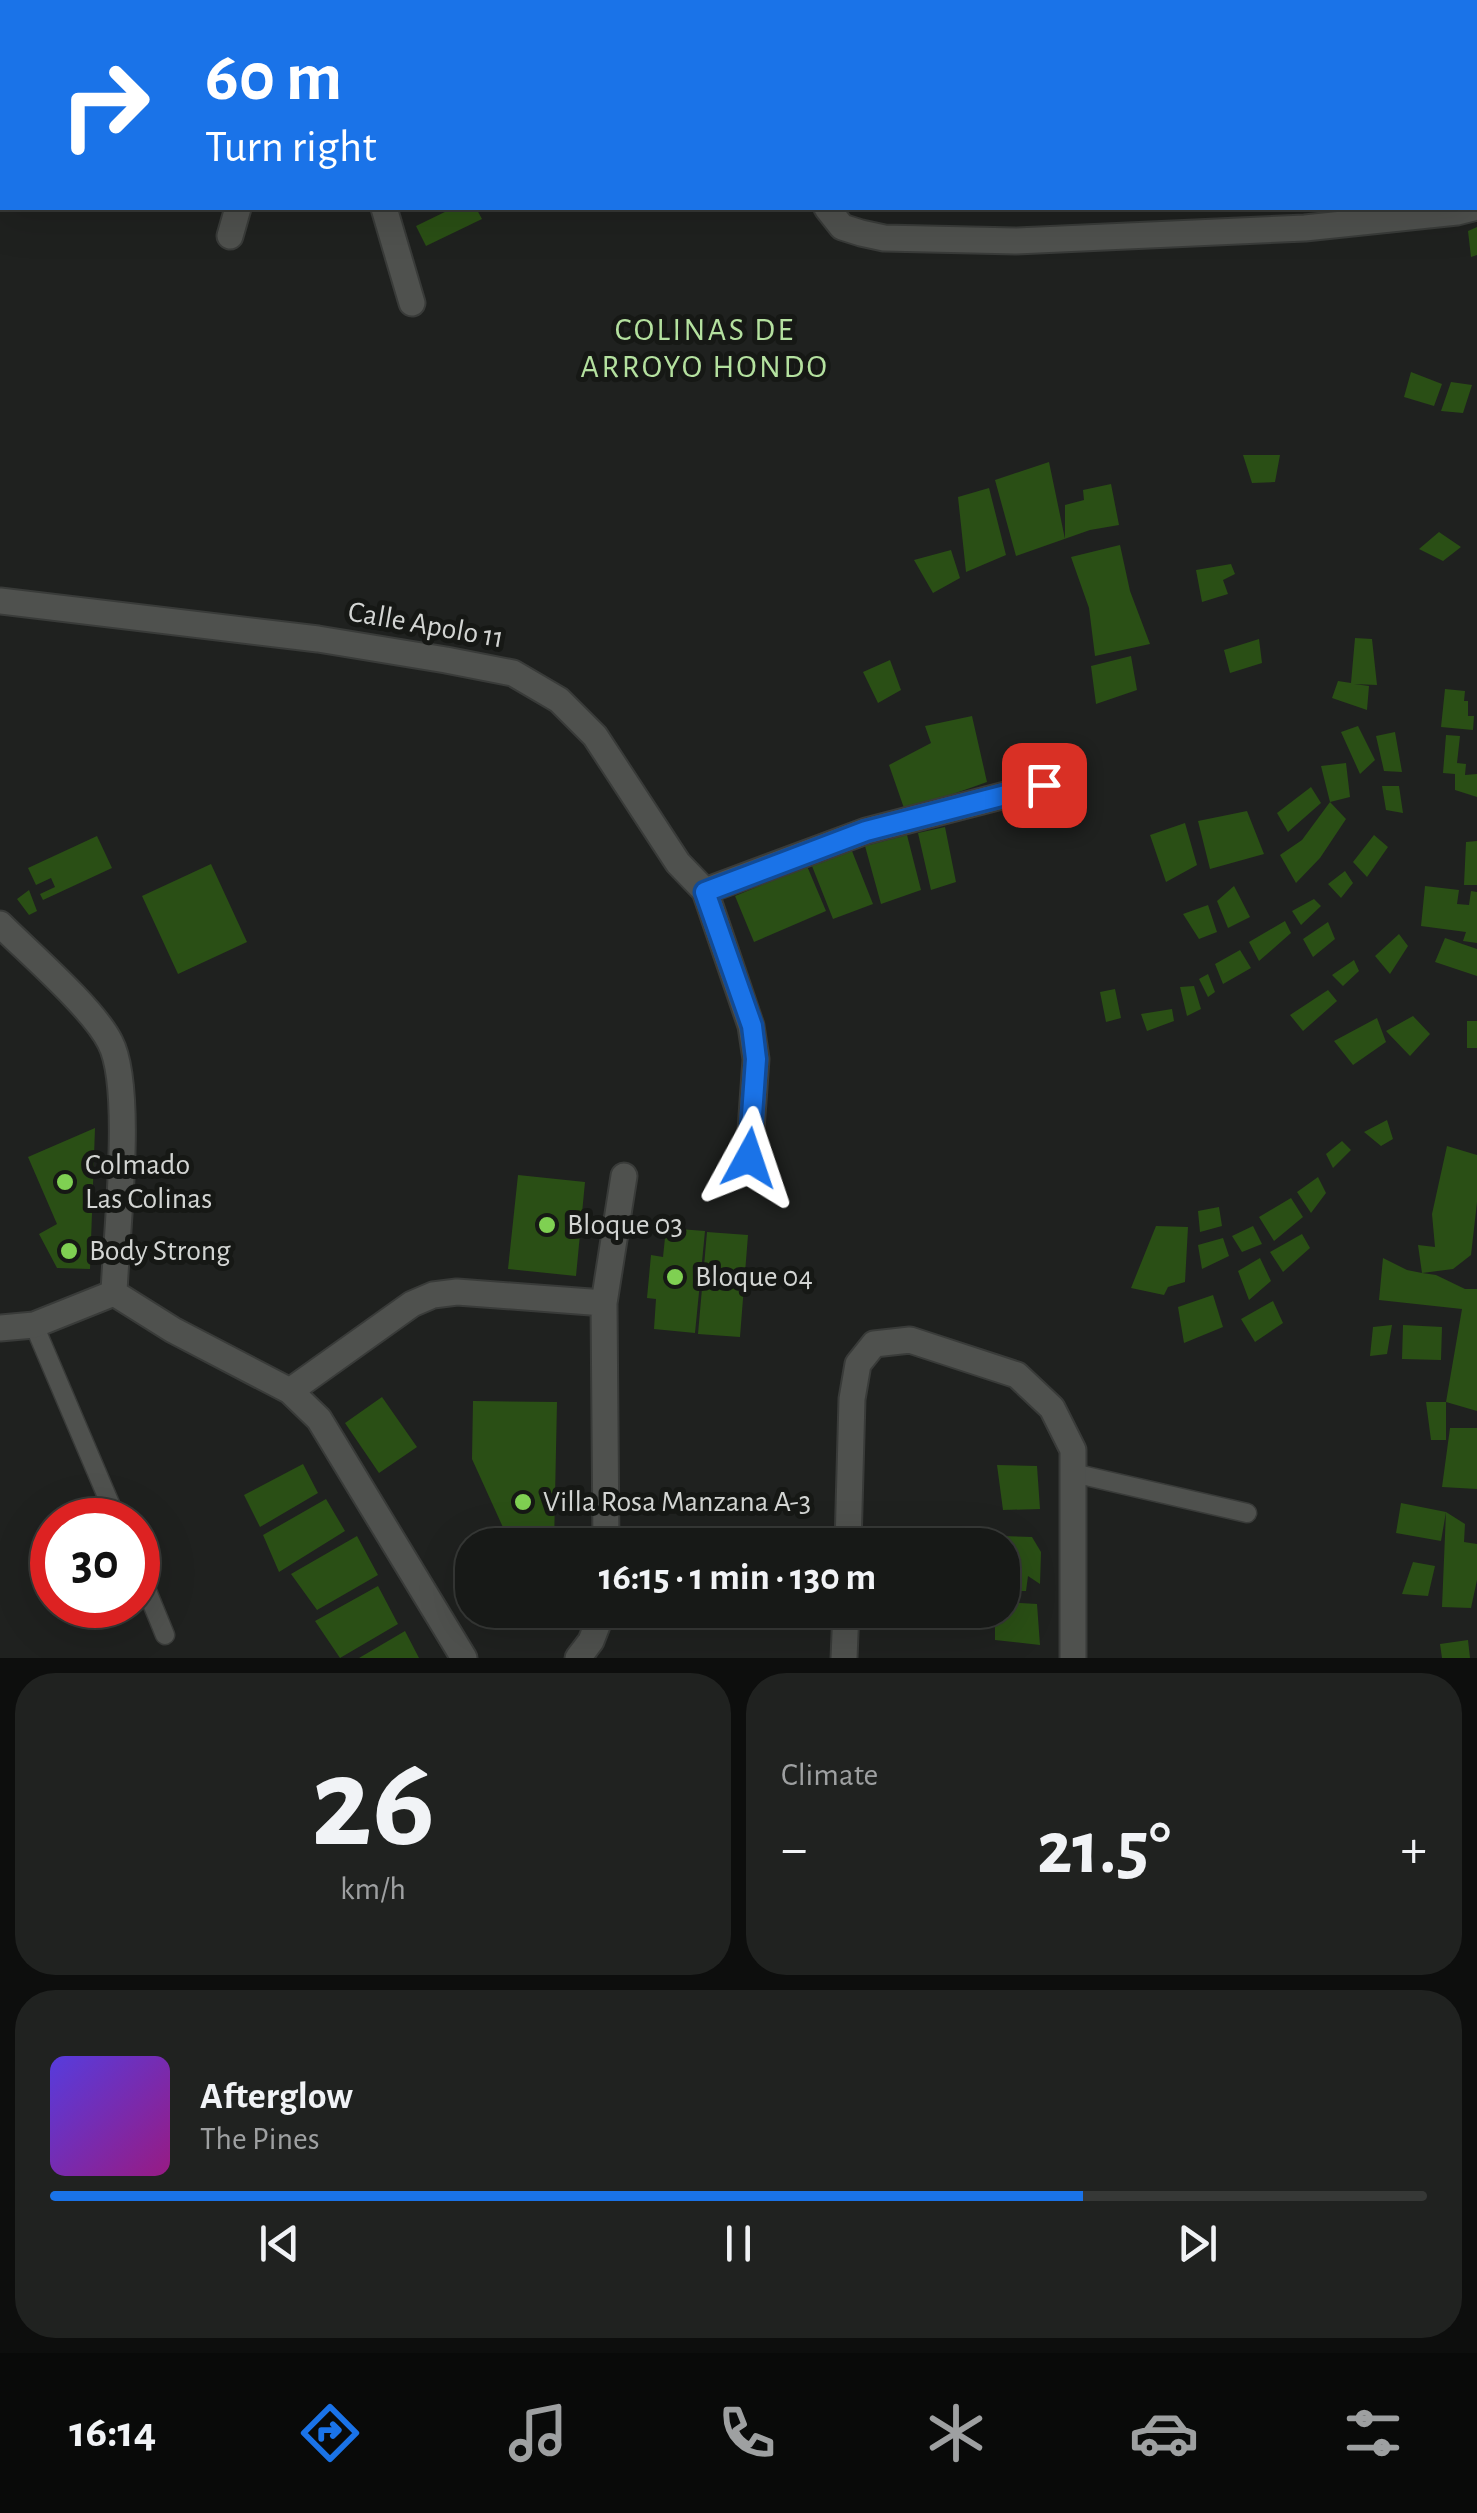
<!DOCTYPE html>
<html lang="en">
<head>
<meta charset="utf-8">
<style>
	:root { --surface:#171917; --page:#202220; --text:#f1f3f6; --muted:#9ea0a1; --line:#363836; --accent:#1a73e8 }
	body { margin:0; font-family:"Alegreya Sans",sans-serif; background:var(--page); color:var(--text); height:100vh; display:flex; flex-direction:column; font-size:38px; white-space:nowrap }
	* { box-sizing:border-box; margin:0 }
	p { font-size:32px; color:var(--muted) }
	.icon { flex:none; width:55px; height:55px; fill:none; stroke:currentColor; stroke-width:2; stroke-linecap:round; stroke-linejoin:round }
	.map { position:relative; height:1658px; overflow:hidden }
	.drawer { display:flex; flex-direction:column; gap:15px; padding:15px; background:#0d0e0d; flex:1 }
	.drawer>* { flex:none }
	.guide { position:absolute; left:0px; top:0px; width:1478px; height:210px; box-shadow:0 10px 40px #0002,0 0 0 2px var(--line); background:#1a73e8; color:#fff; overflow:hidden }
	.speed { position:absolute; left:30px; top:1498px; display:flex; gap:20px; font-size:50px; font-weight:700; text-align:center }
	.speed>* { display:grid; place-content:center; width:130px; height:130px; border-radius:50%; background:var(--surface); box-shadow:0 10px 40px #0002,0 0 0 2px var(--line); line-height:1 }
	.speed .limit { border:15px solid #d22; background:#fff; color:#111 }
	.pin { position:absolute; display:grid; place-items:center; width:85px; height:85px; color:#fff; margin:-42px; border-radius:20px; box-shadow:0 5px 15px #0006 }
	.me { position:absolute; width:110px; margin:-55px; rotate:5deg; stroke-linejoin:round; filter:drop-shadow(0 0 8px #0008) }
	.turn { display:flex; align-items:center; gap:35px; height:210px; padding:0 40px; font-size:45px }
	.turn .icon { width:130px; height:130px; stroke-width:2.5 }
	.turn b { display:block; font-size:70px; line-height:85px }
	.big { font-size:75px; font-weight:700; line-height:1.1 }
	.drawer .card { flex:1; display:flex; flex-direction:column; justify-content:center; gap:15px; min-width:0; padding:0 35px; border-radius:40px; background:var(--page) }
	.drawer .dial { align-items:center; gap:0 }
	.dial b { font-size:130px; line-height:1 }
	.song { display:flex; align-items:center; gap:30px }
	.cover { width:120px; height:120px; border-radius:15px; background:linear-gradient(135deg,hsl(250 70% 55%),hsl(310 70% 35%)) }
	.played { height:10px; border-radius:5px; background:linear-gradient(90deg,var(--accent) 75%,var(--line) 75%) }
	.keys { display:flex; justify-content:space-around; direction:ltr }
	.heat { display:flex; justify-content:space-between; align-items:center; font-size:55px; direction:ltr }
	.drawer .tiles { flex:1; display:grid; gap:15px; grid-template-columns:1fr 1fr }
	.card:last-child { grid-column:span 2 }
	.trip { position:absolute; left:455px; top:1528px; width:565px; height:100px; border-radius:40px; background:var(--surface); box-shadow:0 10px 40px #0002,0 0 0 2px var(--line); font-weight:700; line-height:100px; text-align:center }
	.tabs { display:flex; height:160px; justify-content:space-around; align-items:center; background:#090a09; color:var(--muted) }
	.tabs .icon { width:70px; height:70px }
	.tabs .active { color:var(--accent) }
	.tabs b { font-size:45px; color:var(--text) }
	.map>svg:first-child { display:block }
	.building { fill:#2a4f15 }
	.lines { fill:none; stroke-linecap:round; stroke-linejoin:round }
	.lane-casing { stroke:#393b39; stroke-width:21 }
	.street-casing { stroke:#393b39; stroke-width:29 }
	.lane { stroke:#4f514e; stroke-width:18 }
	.street { stroke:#4f514e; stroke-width:25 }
	.route-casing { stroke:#114b97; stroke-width:25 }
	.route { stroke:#1a73e8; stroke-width:18 }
	.poi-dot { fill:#7fd052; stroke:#161815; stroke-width:4 }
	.labels { text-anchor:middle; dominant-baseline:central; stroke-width:10; stroke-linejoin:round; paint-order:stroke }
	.street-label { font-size:30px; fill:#d3d5d3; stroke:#161815 }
	.poi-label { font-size:30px; fill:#d3d5d3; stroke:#161815; text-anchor:start }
	.neighbourhood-label { font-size:32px; letter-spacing:2.5px; fill:#b4e19f; stroke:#161815 }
</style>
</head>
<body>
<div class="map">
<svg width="1477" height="1658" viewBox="0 0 1477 1658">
	<rect width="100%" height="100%" fill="#1f211f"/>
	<path class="building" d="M453,208H476L482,219L426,246L416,226Z
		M1477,227V255L1471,257L1468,231Z
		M1411,372L1442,384L1434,406L1404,397Z
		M1451,382L1472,385L1463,413L1441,411Z
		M1243,455H1280L1275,482L1252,483Z
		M1049,462L1065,539V505L1084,500L1083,490L1111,484L1119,525L1090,530L1016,556L995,480Z
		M989,488L1006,555L966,572L958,497Z
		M1439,532L1461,547L1443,561L1419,549Z
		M1120,545L1130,591L1150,644L1095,656L1089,608L1071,557Z
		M951,550L960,578L933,593L914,560Z
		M1231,564L1235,574L1223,580L1228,594L1202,602L1196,570Z
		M1355,638L1372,639L1377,685L1354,684L1369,686L1367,710L1332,698L1338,681L1351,683Z
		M1259,639L1262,663L1230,673L1224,650Z
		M1131,656L1137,690L1096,704L1091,666Z
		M890,660L901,690L878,703L863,672Z
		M1445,689L1465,691L1464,701H1468V716H1474L1473,730L1441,727Z
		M972,716L987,782L905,811L889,765L931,743L925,726Z
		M1358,726L1375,760L1360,774L1341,732Z
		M1395,732L1402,772L1384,771L1376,736Z
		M1446,735L1460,736L1457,763L1466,764L1465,775L1477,774V797L1455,790V774L1443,773Z
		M1346,763L1350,797L1330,802L1321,766Z
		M1382,786H1399L1403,813L1386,810Z
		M1311,787L1321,803L1288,832L1277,813Z
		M1330,802L1346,819L1320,858L1296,883L1280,855L1302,840Z
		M1247,811L1264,854L1210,869L1198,821Z
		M1185,823L1197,865L1166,882L1150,835Z
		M945,827L956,882L931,890L918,833Z
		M907,835L921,890L881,904L865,846Z
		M1374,835L1388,847L1367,877L1353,862Z
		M97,836L112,868L43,900L40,894L55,887L51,878L36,885L28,868Z
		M1477,841V885H1464L1466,842Z
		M850,846L873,904L833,919L810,861Z
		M211,864L247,942L178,974L142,896Z
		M807,866L826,911L754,942L735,896Z
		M1345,871L1353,883L1341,898L1328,884Z
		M1234,886L1250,917L1228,928L1217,901Z
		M1425,886L1459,890L1457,904L1469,905L1471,891L1477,892V943L1463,941L1466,932L1421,926Z
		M29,890L37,911L29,915L17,899Z
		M1314,899L1321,906L1301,925L1292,911Z
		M1208,905L1217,932L1199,939L1183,914Z
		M1285,921L1291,933L1259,961L1249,942Z
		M1328,922L1335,939L1313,957L1303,939Z
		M1399,934L1408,946L1390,974L1375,956Z
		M1445,938L1477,949V976L1435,962Z
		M1240,950L1251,968L1223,984L1215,964Z
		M1354,960L1359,971L1343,986L1332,975Z
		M1208,974L1215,992L1208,997L1199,979Z
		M1194,986L1201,1009L1187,1016L1180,987Z
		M1115,989L1121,1018L1106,1022L1100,992Z
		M1328,990L1337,1001L1303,1031L1290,1015Z
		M1172,1009L1174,1021L1147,1031L1141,1014Z
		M1413,1016L1430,1034L1410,1056L1386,1031Z
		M1377,1018L1386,1042L1353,1065L1334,1041Z
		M1467,1021H1477V1048H1467Z
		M1387,1120L1393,1139L1381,1146L1364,1132Z
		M95,1128L90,1269L57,1268L39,1234L57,1224L28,1157Z
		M1342,1141L1351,1150L1333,1168L1326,1154Z
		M1447,1146L1477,1155V1202L1471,1255L1453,1269L1422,1273L1436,1275L1465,1289H1477V1411L1446,1402V1440H1431L1426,1402H1446L1462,1309L1379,1300L1383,1258L1407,1270L1422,1273L1418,1245L1435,1247L1432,1214Z
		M518,1175L585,1182L576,1276L508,1269Z
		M1318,1177L1326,1193L1311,1213L1297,1192Z
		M1291,1198L1303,1217L1274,1241L1259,1217Z
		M1219,1207L1222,1226L1200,1232L1198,1211Z
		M1156,1226L1188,1227L1185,1282L1168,1287L1164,1295L1131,1288Z
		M1253,1226L1262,1244L1242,1252L1232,1236Z
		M666,1228L705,1231L695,1333L654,1329L656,1299L647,1298L651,1255L663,1257Z
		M707,1232L748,1235L740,1337L698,1334Z
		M1302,1234L1310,1248L1283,1272L1270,1252Z
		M1223,1238L1229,1256L1202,1269L1198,1245Z
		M1260,1258L1271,1281L1249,1300L1238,1271Z
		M1213,1295L1223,1327L1184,1343L1178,1307Z
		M1273,1301L1283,1323L1255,1342L1241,1319Z
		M1392,1325L1387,1354L1370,1356L1373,1327Z
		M1403,1325L1442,1327L1441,1360L1402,1359Z
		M382,1397L417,1447L379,1473L345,1423Z
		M473,1401L557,1402L554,1545H511L472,1459Z
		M1450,1428H1477V1489L1442,1487Z
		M303,1464L318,1493L260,1527L244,1495Z
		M997,1465L1037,1466L1040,1509L1003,1510Z
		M326,1499L345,1531L279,1572L263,1535Z
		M1401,1503L1446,1512L1441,1541L1396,1533Z
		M1446,1512L1465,1524L1464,1542L1477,1544V1580L1471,1608L1442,1607Z
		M357,1536L378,1575L317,1610L291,1574Z
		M1000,1536L1032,1537L1041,1552L1040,1584L1028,1576L1026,1591H1011L1012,1574H1002Z
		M1413,1562L1435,1566L1428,1596L1402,1594Z
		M378,1586L398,1624L340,1658L315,1621Z
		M1002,1602L1037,1604L1040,1645L995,1640V1610H1002Z
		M405,1631L419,1658H359Z
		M1468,1640L1470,1658H1442L1440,1644Z"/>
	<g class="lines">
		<g class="lane-casing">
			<path id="lane" d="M34,1325L117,1520
				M1073,1473L1247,1513
				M138,1569L165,1635"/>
		</g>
		<g class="street-casing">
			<path id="street" d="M326,0L327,2
				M659,0L661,2
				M299,2L300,0
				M924,2L927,0
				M384,208L412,303
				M827,208L842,227L861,233L884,238L1016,241L1305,228L1457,212L1473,208
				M230,236L238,208
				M0,601L318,639L446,660L513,673L559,700L595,736L678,863L705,891L751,1026L756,1059L749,1158
				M705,891L866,831L1044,785
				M0,924C29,953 93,1008 110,1042C134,1087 116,1236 114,1293
				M114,1293L173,1330L290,1391L319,1419L464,1658
				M604,1303L624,1176
				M0,1328L34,1325L114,1293
				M290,1391L412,1304L433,1295L457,1292L604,1303L606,1545
				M848,1545L852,1399L858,1364L874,1344L910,1340L1017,1375L1052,1408L1073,1450V1658
				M578,1658L591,1641L603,1610
				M844,1658L846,1610"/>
		</g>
		<use href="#lane" class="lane"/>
		<use href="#street" class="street"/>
	</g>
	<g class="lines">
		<g class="route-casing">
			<path id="route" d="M749,1158L756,1059L752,1026L705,892L866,831L1044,785"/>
		</g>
		<use href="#route" class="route"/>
	</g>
	<g class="poi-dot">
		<circle cx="65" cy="1182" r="10"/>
		<circle cx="547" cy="1225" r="10"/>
		<circle cx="69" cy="1251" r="10"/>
		<circle cx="675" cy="1277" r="10"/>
		<circle cx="523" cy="1502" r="10"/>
	</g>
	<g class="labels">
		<g class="street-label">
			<text transform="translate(426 625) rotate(10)">Calle Apolo 11</text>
		</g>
		<g class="poi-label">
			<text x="85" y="1165">Colmado<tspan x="85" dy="34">Las Colinas</tspan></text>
			<text x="567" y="1225">Bloque 03</text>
			<text x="89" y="1251">Body Strong</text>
			<text x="695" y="1277">Bloque 04</text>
			<text x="543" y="1502">Villa Rosa Manzana A-3</text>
		</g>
		<g class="neighbourhood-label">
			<text x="705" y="330">COLINAS DE<tspan x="705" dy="37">ARROYO HONDO</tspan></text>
		</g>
	</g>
</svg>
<div class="speed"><div class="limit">30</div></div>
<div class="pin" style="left:1044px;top:785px;background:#d93025"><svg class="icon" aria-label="arrive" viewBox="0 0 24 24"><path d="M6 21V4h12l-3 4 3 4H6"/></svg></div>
<svg class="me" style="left:749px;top:1158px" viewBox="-20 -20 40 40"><path d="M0-17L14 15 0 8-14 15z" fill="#1a73e8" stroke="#fff" stroke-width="4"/></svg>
<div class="trip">16:15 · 1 min · 130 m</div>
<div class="guide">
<div class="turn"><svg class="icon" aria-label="right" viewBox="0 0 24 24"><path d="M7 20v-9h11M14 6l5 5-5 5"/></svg><div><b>60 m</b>Turn right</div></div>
</div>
</div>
<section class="drawer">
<div class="tiles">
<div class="card dial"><b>26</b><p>km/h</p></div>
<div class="card"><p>Climate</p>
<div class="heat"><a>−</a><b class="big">21.5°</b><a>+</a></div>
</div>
<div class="card">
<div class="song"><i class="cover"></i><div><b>Afterglow</b><p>The Pines</p></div></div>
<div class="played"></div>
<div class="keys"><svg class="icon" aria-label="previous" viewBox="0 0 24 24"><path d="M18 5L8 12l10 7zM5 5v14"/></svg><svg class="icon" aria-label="pause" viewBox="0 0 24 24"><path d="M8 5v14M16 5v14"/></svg><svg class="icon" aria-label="next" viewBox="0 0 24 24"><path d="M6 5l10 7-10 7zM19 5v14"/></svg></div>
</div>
</div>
</section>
<nav class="tabs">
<b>16:14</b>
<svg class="icon active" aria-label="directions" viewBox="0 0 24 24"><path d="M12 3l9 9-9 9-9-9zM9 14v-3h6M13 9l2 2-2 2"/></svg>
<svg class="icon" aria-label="music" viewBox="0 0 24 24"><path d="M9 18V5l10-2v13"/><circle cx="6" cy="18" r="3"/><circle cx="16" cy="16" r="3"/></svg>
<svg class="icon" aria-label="phone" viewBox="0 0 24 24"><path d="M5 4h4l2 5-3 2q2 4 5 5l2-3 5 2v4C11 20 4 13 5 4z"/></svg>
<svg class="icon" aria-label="climate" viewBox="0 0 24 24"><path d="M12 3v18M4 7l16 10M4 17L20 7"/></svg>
<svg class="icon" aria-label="car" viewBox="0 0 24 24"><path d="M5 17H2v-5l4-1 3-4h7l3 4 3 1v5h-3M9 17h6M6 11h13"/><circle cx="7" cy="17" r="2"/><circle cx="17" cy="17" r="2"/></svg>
<svg class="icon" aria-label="filters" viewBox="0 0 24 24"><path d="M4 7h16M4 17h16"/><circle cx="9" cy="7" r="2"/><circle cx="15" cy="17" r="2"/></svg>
</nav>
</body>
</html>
